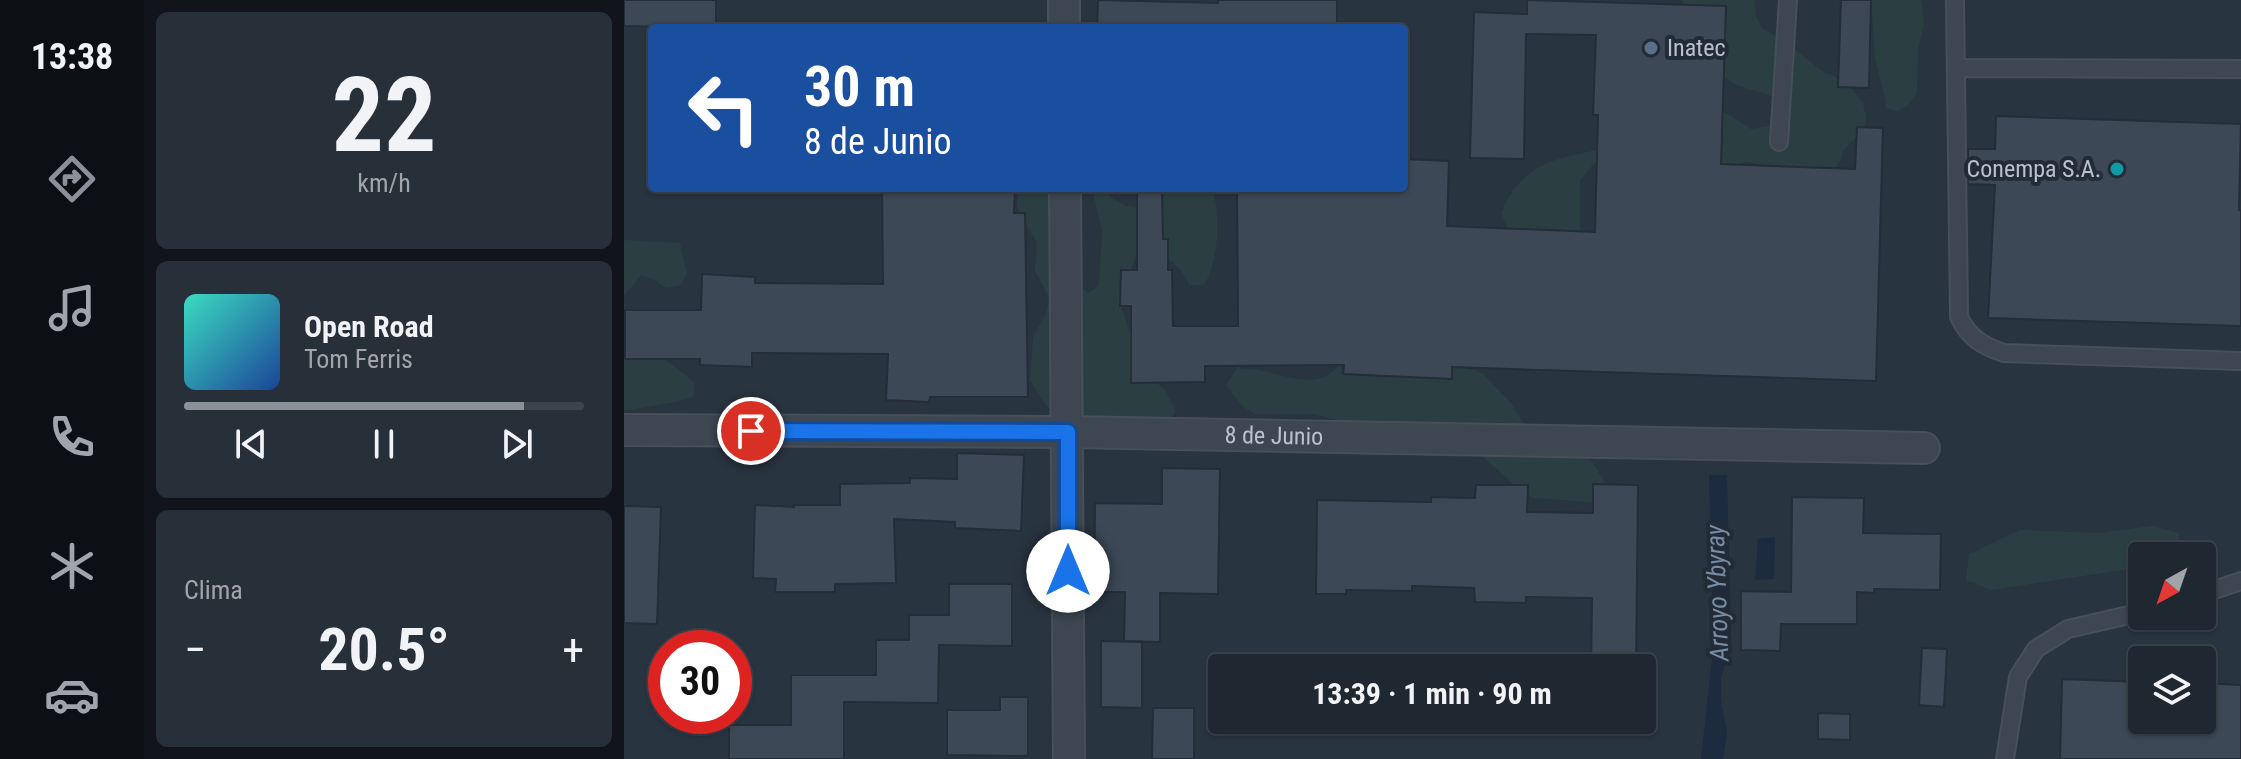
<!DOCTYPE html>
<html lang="es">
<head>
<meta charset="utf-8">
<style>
	:root { --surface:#1f2731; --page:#272f39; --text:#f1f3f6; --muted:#a1a5ab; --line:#3c444d; --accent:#8c9099 }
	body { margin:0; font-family:"Roboto Condensed",sans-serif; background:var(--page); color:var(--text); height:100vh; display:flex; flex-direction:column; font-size:30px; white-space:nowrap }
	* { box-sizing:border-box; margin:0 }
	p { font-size:26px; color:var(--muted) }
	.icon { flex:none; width:44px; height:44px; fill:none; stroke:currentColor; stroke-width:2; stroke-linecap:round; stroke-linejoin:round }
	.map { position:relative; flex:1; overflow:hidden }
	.drawer { display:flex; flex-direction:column; gap:12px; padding:12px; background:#11151b; width:480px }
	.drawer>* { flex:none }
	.banner { position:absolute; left:24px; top:24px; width:760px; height:168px; border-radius:8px; box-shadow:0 2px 6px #0004,0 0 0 2px var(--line); background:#1a4fa0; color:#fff; overflow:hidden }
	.needle { width:52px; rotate:220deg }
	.controls { position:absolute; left:1504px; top:542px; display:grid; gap:16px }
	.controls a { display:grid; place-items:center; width:88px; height:88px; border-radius:8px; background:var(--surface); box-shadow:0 2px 6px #0004,0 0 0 2px var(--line); font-size:40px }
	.speed { position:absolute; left:24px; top:630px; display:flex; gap:16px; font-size:40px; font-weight:700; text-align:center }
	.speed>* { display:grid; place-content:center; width:104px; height:104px; border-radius:50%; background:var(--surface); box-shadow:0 2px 6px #0004,0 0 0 2px var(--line); line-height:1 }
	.speed .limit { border:12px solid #d22; background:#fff; color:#111 }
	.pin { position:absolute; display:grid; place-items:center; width:68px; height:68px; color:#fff; margin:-34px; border:4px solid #fff; border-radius:50%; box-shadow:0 2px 8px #0007 }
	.me { position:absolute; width:88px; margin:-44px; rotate:0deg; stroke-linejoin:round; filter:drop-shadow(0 0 6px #0008) }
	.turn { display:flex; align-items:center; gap:28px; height:168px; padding:0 24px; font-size:36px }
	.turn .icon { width:104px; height:104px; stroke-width:2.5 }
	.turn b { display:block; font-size:56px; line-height:68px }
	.big { font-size:60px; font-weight:700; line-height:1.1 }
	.drawer .card { flex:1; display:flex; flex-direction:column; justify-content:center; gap:12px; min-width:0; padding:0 28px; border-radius:12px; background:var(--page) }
	.drawer .dial { align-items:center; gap:0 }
	.dial b { font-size:104px; line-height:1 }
	.song { display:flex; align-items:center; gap:24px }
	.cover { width:96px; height:96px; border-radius:12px; background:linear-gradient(135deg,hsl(170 70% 55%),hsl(220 70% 35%)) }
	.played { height:8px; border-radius:4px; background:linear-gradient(90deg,var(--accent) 85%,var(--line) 85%) }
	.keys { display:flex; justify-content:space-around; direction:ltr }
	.heat { display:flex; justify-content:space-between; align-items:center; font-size:44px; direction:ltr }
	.trip { position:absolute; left:584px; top:654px; width:448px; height:80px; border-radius:8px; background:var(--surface); box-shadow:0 2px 6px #0004,0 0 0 2px var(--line); font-weight:700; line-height:80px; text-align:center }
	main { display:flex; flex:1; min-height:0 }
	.dock { display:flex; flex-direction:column; width:144px; justify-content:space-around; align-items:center; background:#0c1014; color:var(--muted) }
	.dock .icon { width:56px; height:56px }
	.dock .active { color:var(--accent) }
	.dock b { font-size:36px; color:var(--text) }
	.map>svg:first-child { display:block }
	.green { fill:#2b3f42 }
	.water { fill:#1d2b3e }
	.building { fill:#3c4856; stroke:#242d38; stroke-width:2 }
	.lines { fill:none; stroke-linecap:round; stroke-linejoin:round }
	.lane-casing { stroke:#474f5a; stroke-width:20 }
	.street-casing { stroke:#474f5a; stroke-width:34 }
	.lane { stroke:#3d4651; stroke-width:16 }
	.street { stroke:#3d4651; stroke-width:30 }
	.route-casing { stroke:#114b97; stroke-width:20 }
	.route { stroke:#1a73e8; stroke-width:14 }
	.service-dot { fill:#5c6f8a; stroke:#222b36; stroke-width:3 }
	.culture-dot { fill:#0f9aa8; stroke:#222b36; stroke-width:3 }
	.labels { text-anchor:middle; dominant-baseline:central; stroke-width:8; stroke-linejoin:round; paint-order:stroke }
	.poi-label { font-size:24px; fill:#bac1cb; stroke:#222b36; text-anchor:start }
	.street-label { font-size:24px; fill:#bac1cb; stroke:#222b36 }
	.water-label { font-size:26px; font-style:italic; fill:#778ca6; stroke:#222b36 }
</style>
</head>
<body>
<main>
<nav class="dock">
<b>13:38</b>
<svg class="icon active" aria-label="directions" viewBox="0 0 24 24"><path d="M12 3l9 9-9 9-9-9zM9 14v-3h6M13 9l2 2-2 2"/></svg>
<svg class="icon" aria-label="music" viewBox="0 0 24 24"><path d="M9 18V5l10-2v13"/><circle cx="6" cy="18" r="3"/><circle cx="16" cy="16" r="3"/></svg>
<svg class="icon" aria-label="phone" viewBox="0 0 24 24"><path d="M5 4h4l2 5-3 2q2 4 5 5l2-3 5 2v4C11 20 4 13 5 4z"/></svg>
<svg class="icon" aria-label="climate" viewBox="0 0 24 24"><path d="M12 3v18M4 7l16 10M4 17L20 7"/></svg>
<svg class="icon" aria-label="car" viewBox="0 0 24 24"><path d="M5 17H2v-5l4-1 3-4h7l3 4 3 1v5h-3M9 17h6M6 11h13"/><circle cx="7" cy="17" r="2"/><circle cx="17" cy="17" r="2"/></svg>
</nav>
<section class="drawer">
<div class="card dial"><b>22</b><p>km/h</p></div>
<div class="card">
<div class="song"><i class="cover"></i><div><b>Open Road</b><p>Tom Ferris</p></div></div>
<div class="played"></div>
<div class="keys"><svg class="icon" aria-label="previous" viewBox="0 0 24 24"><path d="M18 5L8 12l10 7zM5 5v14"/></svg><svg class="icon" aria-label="pause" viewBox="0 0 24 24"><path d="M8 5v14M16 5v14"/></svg><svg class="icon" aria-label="next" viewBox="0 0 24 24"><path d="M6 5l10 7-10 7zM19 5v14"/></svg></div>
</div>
<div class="card"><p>Clima</p>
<div class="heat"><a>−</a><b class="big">20.5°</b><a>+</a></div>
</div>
</section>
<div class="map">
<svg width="1617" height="759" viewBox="0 0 1617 759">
	<rect width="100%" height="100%" fill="#293441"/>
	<path class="green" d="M1058,0H1130L1132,16L1138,28L1161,41L1198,71L1223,82L1239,103L1242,117L1240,130L1220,149L1216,161L1208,172L1196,177L1124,162L1095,168L984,167L973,160L956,180V234L917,256L883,227L877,213C901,154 947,158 999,144C1030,136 1060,120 1090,109L1104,114L1127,129L1167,123C1157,85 1129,97 1104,80C1079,62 1075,25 1058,0Z
		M1245,0H1297L1300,23L1294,50L1293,92L1285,104L1274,111L1262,108C1261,90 1254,75 1251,57C1249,38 1250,19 1245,0Z
		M394,188H448L454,284L464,293L475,286L478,231L468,188H487L485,196L502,206L515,208L541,188H588C597,215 595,261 580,285H565C556,264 544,258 525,248L513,254L498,292L497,306L506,332L511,359L518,370L540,389L552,411L544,422L532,430L432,414L421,404L406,380L409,338L423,311L425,297L411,271L413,243L393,207Z
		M0,240L56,243L63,274L56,285L42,288L31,280L17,275L0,296Z
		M0,300C1,306 1,314 3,319C10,339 53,367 70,382V396L56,401L0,411Z
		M716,365L720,372L807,374L834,367L847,369L859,374L887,403L900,424L962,452L983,486L980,498L967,502L910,498L898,492L855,453L688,414H632L619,407L602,385L615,366L617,369C643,367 675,387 700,377C706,374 711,369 716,365Z
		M1528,526L1555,533V556H1518V575L1505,569L1367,590L1342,580L1345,554L1396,530L1475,533Z"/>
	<path class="water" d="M1085,475H1103L1107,645L1097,678V700L1103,732L1099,759H1077L1089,649Z
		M1151,537L1150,579L1131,580L1134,539Z"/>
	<path class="building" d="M0,0H92V28L0,26Z
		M474,0L594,3V0H713V28H473Z
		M903,0L1102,6L1097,164L1231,169L1233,127L1259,128L1252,381L828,367V379L719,374L720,365L581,366V382L507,383V306H496L497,270H513V188H538L539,239H544V270H548L549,326H614L613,188H780V159L825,161L823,226L971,232L974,115H969L972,35L902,34L900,159L846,158L850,12L903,14Z
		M1217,0H1247L1245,88L1214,87Z
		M1372,116L1617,124L1615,210H1617V326L1364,318L1371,185L1344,184V149H1371Z
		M258,188H391L390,213H401L404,397H306L305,402L262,400L264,354L128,353V367L76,365V359H1V310H77L78,274L131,277V283L259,284Z
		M333,453L400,455L397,531L331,528V522L270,519L272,583L211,584V592H151L152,579L129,578L131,505L170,507V505H216V484L286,483V478L333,479Z
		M538,468L596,469L594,594L536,593V642L500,641L501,592H470L471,503L538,504Z
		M969,484L1014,485L1012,668H967L968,598L902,597V603L851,602L850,588L788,586V591L722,590V594H692L693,500L807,502V497L851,498L852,485H904L903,512L969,513Z
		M1168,497L1240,498L1239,533L1317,534L1316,590L1250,589V593L1233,592V624H1157L1156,651L1117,650V591L1167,592Z
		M0,506L37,507L33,624L0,623Z
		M325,584H388V646L315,645L314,703L220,702V759H105V725H167V675H252V640H285V615H325Z
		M477,641L518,642V708L477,707Z
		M1298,648L1323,649L1320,707L1295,705Z
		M1438,679L1518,682V720H1578V683L1617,685V759H1436Z
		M376,697H404V756L323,755V710H376Z
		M529,708H570V759H528Z
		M1194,713L1226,714V740L1194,739Z"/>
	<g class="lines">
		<g class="lane-casing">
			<path id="lane" d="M1331,0L1335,317C1345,338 1359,346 1380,353L1617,361
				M1332,68L1617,69
				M1155,142L1164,0
				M1578,594L1617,581
				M1381,759L1394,677L1412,649L1444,629L1518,612"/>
		</g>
		<g class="street-casing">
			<g id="street">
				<path d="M440,0V28"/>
				<path d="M441,188L445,759"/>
				<path id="s1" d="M0,430L444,432L1300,448"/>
			</g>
		</g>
		<use href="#lane" class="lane"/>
		<use href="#street" class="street"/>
	</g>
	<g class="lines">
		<g class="route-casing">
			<path id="route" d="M127,431L444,432V571"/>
		</g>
		<use href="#route" class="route"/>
	</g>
	<circle class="service-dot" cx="1027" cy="48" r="8"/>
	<circle class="culture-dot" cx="1493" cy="169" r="8"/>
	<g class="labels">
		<g class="poi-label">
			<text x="1043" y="48">Inatec</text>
			<text x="1477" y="169" text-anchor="end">Conempa S.A.</text>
		</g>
		<g class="street-label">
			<text stroke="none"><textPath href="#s1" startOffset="650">8 de Junio</textPath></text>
		</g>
		<g class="water-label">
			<text transform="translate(1093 593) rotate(-92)">Arroyo Ybyray</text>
		</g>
	</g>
</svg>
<div class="controls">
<a><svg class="needle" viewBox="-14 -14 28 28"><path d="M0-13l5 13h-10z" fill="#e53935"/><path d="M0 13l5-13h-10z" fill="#a1a5ab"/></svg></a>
<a><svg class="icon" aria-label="layers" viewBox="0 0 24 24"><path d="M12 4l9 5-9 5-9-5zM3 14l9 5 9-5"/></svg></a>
</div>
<div class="speed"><div class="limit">30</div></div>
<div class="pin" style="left:127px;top:431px;background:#d93025"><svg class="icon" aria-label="arrive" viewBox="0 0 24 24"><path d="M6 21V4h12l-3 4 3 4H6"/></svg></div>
<svg class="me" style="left:444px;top:571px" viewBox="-20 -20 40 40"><circle r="19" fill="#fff"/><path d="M0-13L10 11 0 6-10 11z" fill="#1a73e8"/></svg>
<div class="trip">13:39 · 1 min · 90 m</div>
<div class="banner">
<div class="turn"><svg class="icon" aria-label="left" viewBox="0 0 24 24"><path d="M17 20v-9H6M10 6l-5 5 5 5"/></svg><div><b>30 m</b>8 de Junio</div></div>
</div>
</div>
</main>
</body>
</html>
